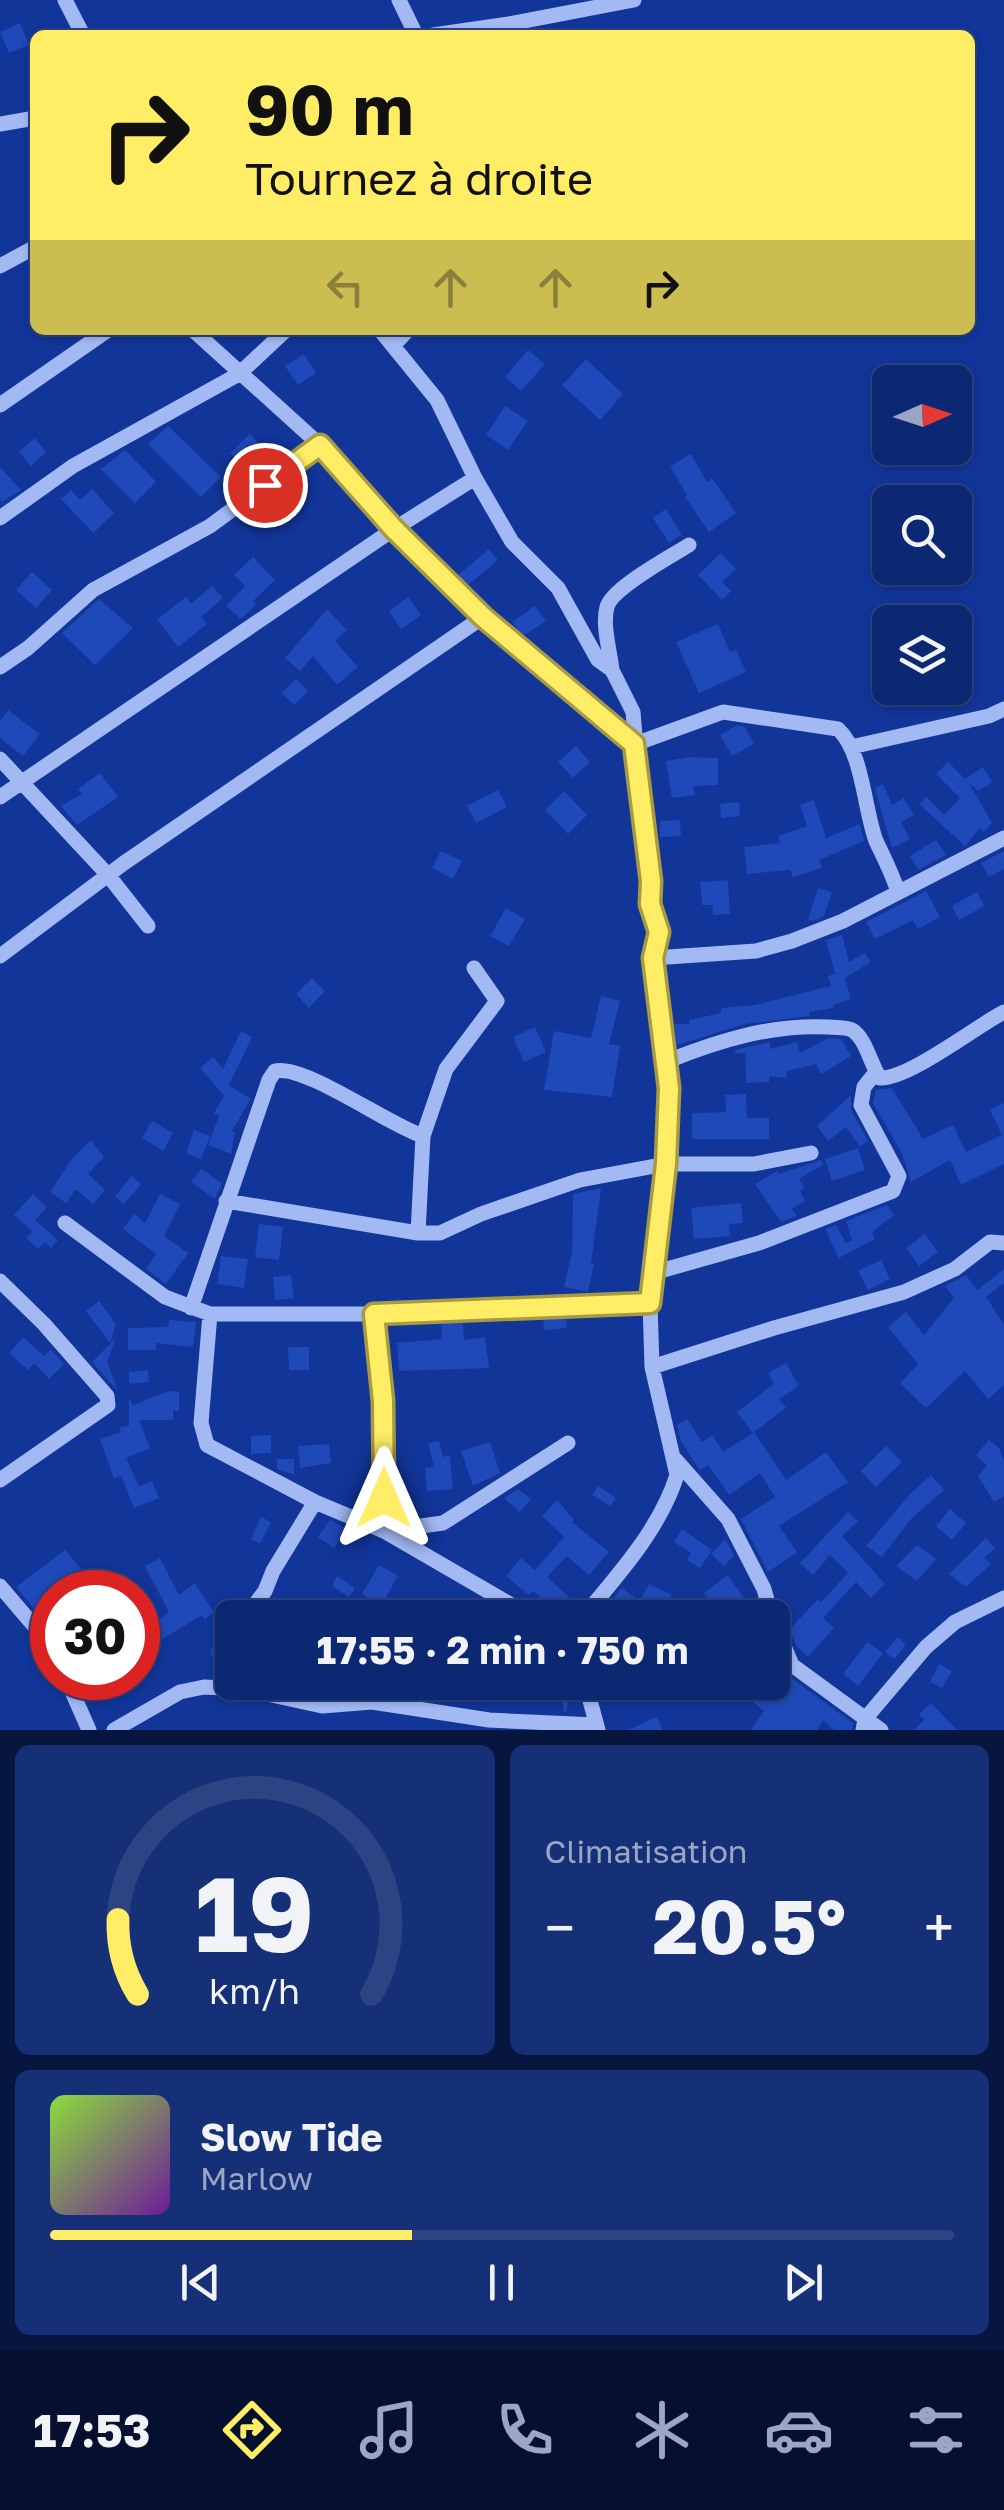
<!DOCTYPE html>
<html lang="fr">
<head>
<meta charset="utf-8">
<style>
	:root { --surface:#0d2872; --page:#163077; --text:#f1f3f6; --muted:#9aa6c4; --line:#2d4484; --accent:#ffed66 }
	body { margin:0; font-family:"Golos Text",sans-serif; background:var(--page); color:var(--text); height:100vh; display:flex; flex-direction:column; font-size:38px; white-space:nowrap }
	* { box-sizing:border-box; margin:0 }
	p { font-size:32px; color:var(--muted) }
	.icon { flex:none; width:55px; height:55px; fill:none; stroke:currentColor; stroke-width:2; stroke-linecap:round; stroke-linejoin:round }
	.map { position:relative; height:1730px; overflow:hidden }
	.panel { display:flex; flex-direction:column; gap:15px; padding:15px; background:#07163f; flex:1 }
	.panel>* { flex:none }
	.hud { position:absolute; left:30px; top:30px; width:945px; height:305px; border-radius:15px; box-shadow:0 2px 8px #0004,0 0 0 2px var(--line); background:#ffed66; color:#111; overflow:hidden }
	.needle { width:65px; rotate:87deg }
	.tools { position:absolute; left:872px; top:365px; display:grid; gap:20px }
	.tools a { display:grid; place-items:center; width:100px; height:100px; border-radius:15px; background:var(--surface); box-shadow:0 2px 8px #0004,0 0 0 2px var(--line); font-size:50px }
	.speed { position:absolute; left:30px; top:1570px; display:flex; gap:20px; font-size:50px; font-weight:700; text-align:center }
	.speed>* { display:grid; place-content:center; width:130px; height:130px; border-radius:50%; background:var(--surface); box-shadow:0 2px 8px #0004,0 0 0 2px var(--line); line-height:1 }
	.speed .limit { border:15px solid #d22; background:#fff; color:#111 }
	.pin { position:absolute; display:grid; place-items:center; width:85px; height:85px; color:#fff; margin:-42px; border:5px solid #fff; border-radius:50%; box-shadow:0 2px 10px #0007 }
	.me { position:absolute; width:110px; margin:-55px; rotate:0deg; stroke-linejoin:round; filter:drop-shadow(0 0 8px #0008) }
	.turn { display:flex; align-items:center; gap:35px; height:210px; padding:0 50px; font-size:45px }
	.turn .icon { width:130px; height:130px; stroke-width:2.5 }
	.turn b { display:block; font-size:70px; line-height:85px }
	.lanes { display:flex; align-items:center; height:95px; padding:0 50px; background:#0003; justify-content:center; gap:50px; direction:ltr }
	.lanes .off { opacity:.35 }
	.big { font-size:75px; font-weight:700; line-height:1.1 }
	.panel .widget { flex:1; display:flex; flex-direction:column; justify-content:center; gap:15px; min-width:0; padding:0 35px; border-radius:15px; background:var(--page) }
	.panel .dial { align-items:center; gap:0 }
	.dial svg { height:260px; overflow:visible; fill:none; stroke:var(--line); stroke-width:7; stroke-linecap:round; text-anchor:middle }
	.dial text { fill:var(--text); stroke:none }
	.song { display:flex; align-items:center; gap:30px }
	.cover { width:120px; height:120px; border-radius:15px; background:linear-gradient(135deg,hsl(90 70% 55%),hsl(280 70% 35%)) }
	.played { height:10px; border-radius:5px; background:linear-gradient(90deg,var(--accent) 40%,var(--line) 40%) }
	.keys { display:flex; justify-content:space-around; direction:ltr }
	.heat { display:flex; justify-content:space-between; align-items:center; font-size:55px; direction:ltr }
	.panel .tiles { flex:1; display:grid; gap:15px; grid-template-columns:1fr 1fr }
	.widget:last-child { grid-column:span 2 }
	.trip { position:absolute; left:215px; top:1600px; width:575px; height:100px; border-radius:15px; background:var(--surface); box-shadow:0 2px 8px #0004,0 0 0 2px var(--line); font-weight:700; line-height:100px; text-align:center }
	.tabs { display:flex; height:160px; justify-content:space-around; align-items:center; background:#05102e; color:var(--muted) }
	.tabs .icon { width:70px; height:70px }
	.tabs .active { color:var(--accent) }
	.tabs b { font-size:45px; color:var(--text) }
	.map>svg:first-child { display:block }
	.building { fill:#1f48b8 }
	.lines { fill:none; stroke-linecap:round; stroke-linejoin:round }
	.minor { stroke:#a3b9f4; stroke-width:15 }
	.route-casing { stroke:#a69a42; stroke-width:25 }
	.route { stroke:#ffed66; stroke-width:18 }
</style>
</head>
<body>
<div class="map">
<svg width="1004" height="1730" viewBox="0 0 1004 1730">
	<rect width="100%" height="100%" fill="#113598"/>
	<path class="building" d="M20,23L29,45L9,53L0,32Z
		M528,350L545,364L521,391L505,377Z
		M304,354L316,373L298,385L285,366Z
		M586,359L623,394L600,420L562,385Z
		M505,406L528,421L508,450L486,435Z
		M168,426L221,477L201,497L148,444Z
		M250,434L266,452L247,470L230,453Z
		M35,438L46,452L31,466L19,452Z
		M125,450L156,482L135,503L101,469Z
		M691,454L707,482L712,478L736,513L709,532L685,497L687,495L670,466Z
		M0,467L21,490L2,502L0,500Z
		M295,477L308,495L288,509L275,492Z
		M92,489L114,513L93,533L61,499L71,490L80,500Z
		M666,509L682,534L669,543L653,518Z
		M489,549L498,560L467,586L457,576Z
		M721,553L736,569L722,582L731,591L722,600L698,575Z
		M253,557L275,580L253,601L257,604L241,619L226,606L245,586L234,575Z
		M32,572L52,590L36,608L16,590Z
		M212,586L223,598L201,617L207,624L178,647L157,619L186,597L191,604Z
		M408,597L421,615L401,629L389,611Z
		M99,599L133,628L95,665L62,633Z
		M535,606L546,621L523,636L512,622Z
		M327,609L347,630L335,641L358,667L337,685L313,656L300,671L285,658Z
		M718,624L730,652L736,650L746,672L699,693L676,642Z
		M296,679L308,691L294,705L282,693Z
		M8,710L40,734L23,756L0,738V721Z
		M737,725L745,727L754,744L732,756L720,735Z
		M576,746L590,762L573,778L558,762Z
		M689,757L718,758V785L693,786L695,795L672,798L666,761Z
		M948,762L965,779L983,767L992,782L978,791L969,783L992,823L984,832L980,828L965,846L919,804L927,797L944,815L960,798L936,774Z
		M100,773L118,797L77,825L61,806L82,794L78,789Z
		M883,784L892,805L904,798L914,815L901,822L910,839L892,848L875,788Z
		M498,790L507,807L476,823L467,806Z
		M564,791L587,815L568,834L545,810Z
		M814,800L826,838L860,824L864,841L819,860L822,868L793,877L790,870L747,874L744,847L780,843L778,836L807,826L800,805Z
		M739,802L740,816L721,818L720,804Z
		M680,820L681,836L660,837V821Z
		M936,840L946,855L918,870L910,856Z
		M441,851L462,861L453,879L432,868Z
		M1004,851V869L989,877L981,863Z
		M728,880L730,914L713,915L712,905H702L700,882Z
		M818,888L832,892L824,916L813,921L808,919Z
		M926,891L940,917L918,929L913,920L875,939L866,922Z
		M977,892L984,906L959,920L952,906Z
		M506,908L525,919L509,946L490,936Z
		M842,935L849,962L865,953L871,962L845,978L851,999L833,1005V1008L809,1012V1016L745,1024L677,1045L674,1024H689V1020L721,1013V1008L755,1005L831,986L828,976L835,974L826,940Z
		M312,978L325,991L309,1008L296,994Z
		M601,996L620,1001L609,1044L620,1046L612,1097L544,1090L554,1031L591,1038Z
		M535,1027L546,1052L524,1062L513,1037Z
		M241,1031L252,1037L229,1085L251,1099L232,1131L235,1133L231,1154L208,1145L219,1116L214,1113L224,1096L200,1068L213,1057L223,1069Z
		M828,1038L841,1039L851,1056L821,1074L816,1064L787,1071L786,1078L769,1076V1082L746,1083L745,1053H735V1050L770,1042V1049L797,1042L800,1053Z
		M892,1088L923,1139L953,1125L966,1152L1002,1135L990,1110L1004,1103V1164L961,1185L950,1160L911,1182L902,1154L873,1103L876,1090Z
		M746,1094L747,1118H769V1139H692V1113L726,1112L725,1095Z
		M851,1095V1110L868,1141L860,1147L846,1127L828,1141L817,1126Z
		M152,1121L173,1133L163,1151L142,1138Z
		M194,1130L210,1136L201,1159L186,1153Z
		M91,1140L104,1157L88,1174L105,1190L93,1204L76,1189L66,1203L50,1192L71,1160Z
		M858,1148L865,1170L832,1181L825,1159Z
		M821,1160L823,1165L799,1179L805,1188L800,1191L805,1201L792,1209L797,1216L781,1222L755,1184L777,1171L779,1174Z
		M201,1169L222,1183L215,1199L191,1182Z
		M131,1176L141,1184L124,1204L115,1197Z
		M601,1188L591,1264H594L588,1292L564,1287L572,1252L573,1194Z
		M33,1194L47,1207L35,1220L58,1240L51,1248L45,1242L38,1249L26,1238L32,1231L14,1215Z
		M160,1194L180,1204L164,1236L188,1253L166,1284L146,1269L156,1254L123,1229L134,1214L145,1223Z
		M741,1203L743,1223L729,1224L730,1236L694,1239L691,1208Z
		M887,1205L894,1215L872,1232L875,1239L839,1258L825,1229L836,1225L846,1243L852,1240L846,1221Z
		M259,1224L283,1227L279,1260L255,1257Z
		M925,1234L938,1252L919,1266L906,1248Z
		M221,1256L248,1259L244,1288L217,1284Z
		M881,1260L890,1279L868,1290L858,1271Z
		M1004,1269V1283L986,1297L1004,1324V1385L988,1399L965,1371L926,1408L900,1383L918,1364L888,1327L906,1312L924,1335L954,1298L945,1286L966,1275L977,1290Z
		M291,1275L294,1298L275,1300L273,1277Z
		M99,1301L116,1324L110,1343L86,1311Z
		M566,1318L567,1328L544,1330L543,1319Z
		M169,1320L196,1322L193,1347L156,1343V1350H128V1328L168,1327Z
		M463,1322L464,1340L485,1337L489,1368L399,1371L397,1343L442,1339L441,1323Z
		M23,1337L44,1356L51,1349L64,1364L49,1379L34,1363L28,1370L9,1353Z
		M116,1338L107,1362L118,1391L92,1362Z
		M288,1347H309V1370H289Z
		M786,1363L799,1386L779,1399L786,1408L754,1432L786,1480L826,1452L848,1482L779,1526L797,1552L768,1572L741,1519L775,1497L760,1473L729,1495L708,1465L700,1470L698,1468L681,1441L677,1425L687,1419L702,1442L712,1435L723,1452L753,1433L737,1412L771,1386L774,1383L768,1373Z
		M148,1370L149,1382L129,1384V1372Z
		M169,1391L179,1392V1411L173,1410V1420H139L150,1448L126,1458L139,1486L152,1481L159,1498L134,1508L121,1476L114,1479L100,1439L121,1432L119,1427L129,1426V1398L133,1405Z
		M271,1435V1453L251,1454V1436Z
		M989,1440L999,1448L1004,1461V1496L994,1502L978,1476L987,1466L976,1455Z
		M439,1441L443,1457L450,1455L453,1489L427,1491L425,1468L434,1467L428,1443Z
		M490,1442L500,1473L473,1486L461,1451Z
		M329,1444L331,1463L300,1468L298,1446Z
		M886,1446L902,1462L876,1487L861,1471Z
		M277,1459H294V1475L277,1469Z
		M931,1475L944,1490L910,1520L882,1557L866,1546L910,1494Z
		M598,1486L616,1498L610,1506L592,1495Z
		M518,1489L531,1499L520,1512L504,1498Z
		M557,1500L574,1520L572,1522L609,1552L589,1575L567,1556L547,1577L570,1598L557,1613L533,1591L529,1595L506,1576L521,1558L535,1570L564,1537L542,1516Z
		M950,1509L966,1523L952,1540L936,1526Z
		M848,1512L858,1521L842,1536L885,1584L871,1598L856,1582L823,1618L834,1628L808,1657L797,1647L789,1630L818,1599L821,1602L848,1573L830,1555L813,1575L800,1563Z
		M261,1517L271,1522L260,1544L251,1539Z
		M330,1520L347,1529L334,1548L318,1537Z
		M682,1529L712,1550L700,1568L687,1560L691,1553L674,1542Z
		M986,1538L995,1548L984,1558L991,1564L966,1587L949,1574Z
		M725,1539L734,1555L724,1566L711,1554Z
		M917,1545L936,1559L917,1581L896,1566Z
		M65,1550L83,1571L57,1592H52V1630L16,1587Z
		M160,1558L179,1595L195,1583L214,1612L205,1619L202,1615L138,1654V1634L169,1612L145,1566Z
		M379,1565L398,1576L386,1597L436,1618H363L372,1600L362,1594Z
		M728,1575L758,1618H721L704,1593Z
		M337,1576L355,1588L349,1597L332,1586Z
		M649,1584L672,1595L661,1618H597L622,1588L640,1601Z
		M273,1601L292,1618H273L265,1611Z
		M898,1637L906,1645L894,1659L885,1652Z
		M867,1642L883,1653L858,1686L843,1674Z
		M226,1644L231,1660L215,1666L210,1649Z
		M939,1664L952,1671L942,1688L930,1682Z
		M772,1671L779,1677L783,1672L853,1723L852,1730H834L823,1720L817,1730H751L764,1711L740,1691L747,1682H772Z
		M559,1682H573L566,1712H564Z
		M931,1703L957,1730H914L924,1720L919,1714Z
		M657,1717L663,1730H628Z"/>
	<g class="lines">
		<path class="minor" d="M65,0L83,35
			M399,0L416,35
			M433,35L509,24L634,0
			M0,124L35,118
			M0,266L35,247
			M193,330L320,445L394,529L483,617L635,744L723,712L838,729C863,752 864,809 876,841C884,858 892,873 898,892
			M380,330L437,400L475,478L512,542L558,588L598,660L612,670L633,712L644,841L651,881L650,904L659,931L653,958L668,1061L670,1116L650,1303L652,1367L677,1475C660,1529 618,1575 582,1618
			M394,345L408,330
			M0,405L108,330
			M0,518L73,466L239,374L286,330
			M0,667L28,648L93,590L210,526L320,445
			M612,670C610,651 602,625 607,607C612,588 670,557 689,545
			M851,747L989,716L1004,709
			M0,759L108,875L148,926
			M0,797L394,529L475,478
			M0,956L124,863L483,617
			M653,958L756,951L792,941L843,921L1004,838
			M668,1061C720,1040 773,1024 829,1027C836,1028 847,1027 852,1030C866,1038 871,1066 880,1078C909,1079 975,1027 1004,1012
			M423,1136L446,1069L497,1001L474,968
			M226,1201L418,1233H440L481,1214L580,1180L666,1164H754L811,1153
			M65,1223L165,1297L210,1314H374L650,1303
			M653,1273L759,1243L893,1191L899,1176L861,1105L864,1087L876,1072
			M0,1281L44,1324L107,1396L108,1405L0,1480
			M191,1308L269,1080L275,1071C305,1064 388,1125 423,1136L418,1233
			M210,1314L201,1423L207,1445L315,1502L384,1531L534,1618
			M374,1314L383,1401L384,1531L443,1523L568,1443
			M652,1367L774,1328L904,1292L955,1269L990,1242L1004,1243
			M675,1459L728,1519L764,1589L772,1618
			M0,1586L52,1647
			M245,1618L265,1591L273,1571L315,1502
			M772,1618L792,1665L881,1730
			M66,1678L89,1730
			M585,1682L598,1730
			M114,1730L180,1692L204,1687L244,1689L322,1706L372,1702L489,1720L596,1725
			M863,1730L865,1719L926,1647L955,1622L1004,1598"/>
	</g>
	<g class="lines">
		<g class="route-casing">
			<path id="route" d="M265,485L320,445L394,529L483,617L634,744L651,881L650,904L659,932L653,958L669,1088L666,1164L650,1303L374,1314L383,1401L384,1498"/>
		</g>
		<use href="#route" class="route"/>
	</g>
</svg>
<div class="tools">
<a><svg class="needle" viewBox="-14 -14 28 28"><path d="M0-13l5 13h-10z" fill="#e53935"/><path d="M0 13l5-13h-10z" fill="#9aa6c4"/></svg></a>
<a><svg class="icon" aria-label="search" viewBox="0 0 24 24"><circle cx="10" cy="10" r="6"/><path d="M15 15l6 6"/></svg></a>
<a><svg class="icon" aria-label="layers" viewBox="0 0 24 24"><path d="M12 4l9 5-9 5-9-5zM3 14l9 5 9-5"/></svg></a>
</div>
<div class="speed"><div class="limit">30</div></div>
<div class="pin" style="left:265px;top:485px;background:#d93025"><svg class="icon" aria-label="arrive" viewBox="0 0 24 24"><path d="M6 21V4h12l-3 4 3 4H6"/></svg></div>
<svg class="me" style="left:384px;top:1498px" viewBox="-20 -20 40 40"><path d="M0-17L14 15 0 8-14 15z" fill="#ffed66" stroke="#fff" stroke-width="4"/></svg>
<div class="trip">17:55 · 2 min · 750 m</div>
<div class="hud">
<div class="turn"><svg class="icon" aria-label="right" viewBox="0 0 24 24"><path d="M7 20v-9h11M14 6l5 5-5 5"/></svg><div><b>90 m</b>Tournez à droite</div></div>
<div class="lanes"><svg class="icon off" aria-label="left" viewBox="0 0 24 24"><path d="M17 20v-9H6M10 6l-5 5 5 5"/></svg><svg class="icon off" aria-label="ahead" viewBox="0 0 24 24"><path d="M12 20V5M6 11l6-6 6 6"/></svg><svg class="icon off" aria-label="ahead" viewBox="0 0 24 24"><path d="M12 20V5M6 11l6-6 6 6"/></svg><svg class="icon" aria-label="right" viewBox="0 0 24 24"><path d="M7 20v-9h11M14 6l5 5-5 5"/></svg></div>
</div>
</div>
<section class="panel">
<div class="tiles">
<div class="widget dial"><svg viewBox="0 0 100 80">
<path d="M14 69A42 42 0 1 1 86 69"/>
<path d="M14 69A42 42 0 0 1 8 46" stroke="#ffed66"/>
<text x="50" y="56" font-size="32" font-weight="700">19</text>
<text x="50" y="72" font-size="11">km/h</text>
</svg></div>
<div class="widget"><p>Climatisation</p>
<div class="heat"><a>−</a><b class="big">20.5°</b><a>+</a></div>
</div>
<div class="widget">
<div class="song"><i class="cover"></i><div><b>Slow Tide</b><p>Marlow</p></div></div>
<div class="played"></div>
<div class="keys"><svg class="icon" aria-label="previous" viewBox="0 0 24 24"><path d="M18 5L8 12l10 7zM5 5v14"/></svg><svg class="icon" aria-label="pause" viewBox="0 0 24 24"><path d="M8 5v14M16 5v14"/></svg><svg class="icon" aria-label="next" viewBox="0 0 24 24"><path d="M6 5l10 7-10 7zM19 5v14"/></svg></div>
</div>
</div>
</section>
<nav class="tabs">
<b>17:53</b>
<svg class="icon active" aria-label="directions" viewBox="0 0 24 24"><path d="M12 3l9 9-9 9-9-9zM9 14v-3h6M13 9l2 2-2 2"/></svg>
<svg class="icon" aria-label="music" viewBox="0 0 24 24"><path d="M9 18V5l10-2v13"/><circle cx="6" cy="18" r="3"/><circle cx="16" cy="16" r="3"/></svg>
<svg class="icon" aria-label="phone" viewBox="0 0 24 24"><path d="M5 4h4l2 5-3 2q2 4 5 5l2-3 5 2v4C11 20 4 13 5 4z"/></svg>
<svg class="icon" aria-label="climate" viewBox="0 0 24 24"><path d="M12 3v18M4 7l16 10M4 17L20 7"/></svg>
<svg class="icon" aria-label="car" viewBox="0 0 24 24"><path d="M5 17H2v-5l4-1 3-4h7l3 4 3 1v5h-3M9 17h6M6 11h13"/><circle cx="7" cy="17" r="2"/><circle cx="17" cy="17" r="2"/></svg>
<svg class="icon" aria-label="filters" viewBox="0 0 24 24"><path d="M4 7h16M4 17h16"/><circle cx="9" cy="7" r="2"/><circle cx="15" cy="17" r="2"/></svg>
</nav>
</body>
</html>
